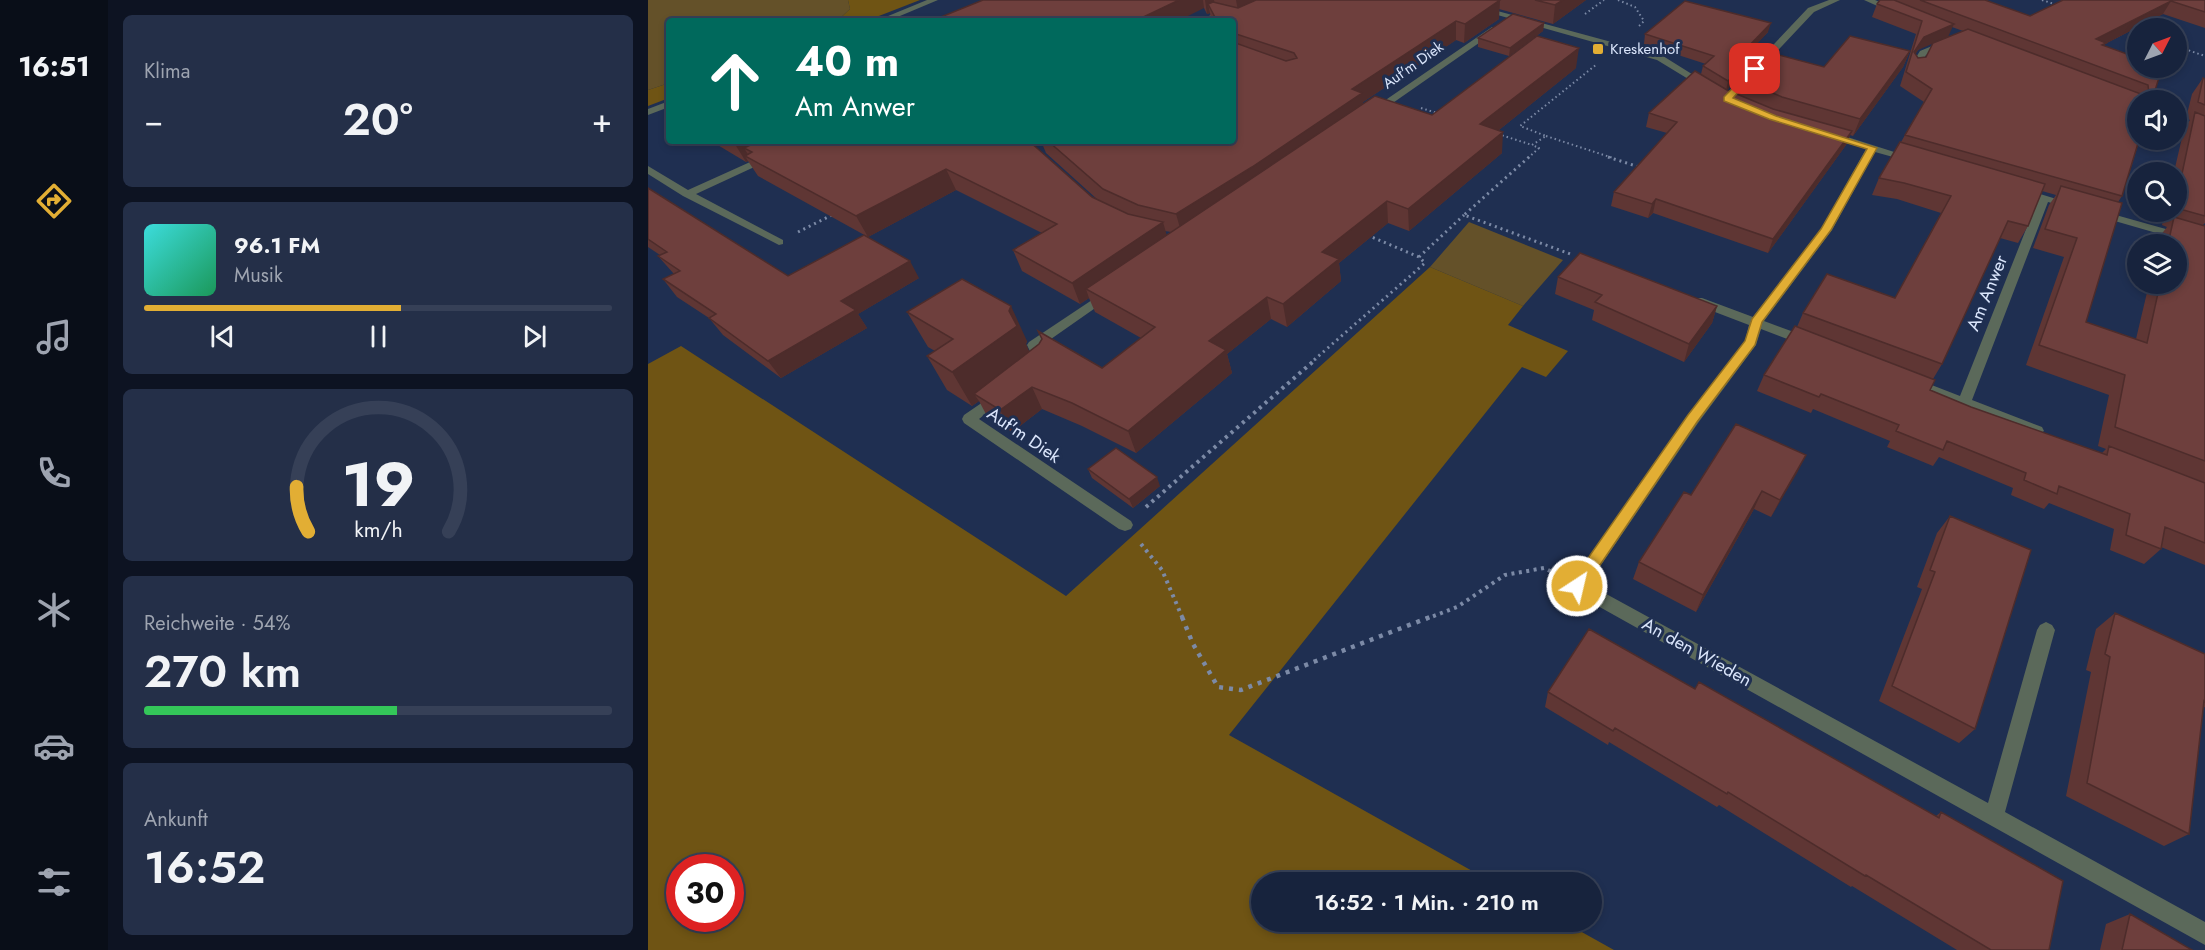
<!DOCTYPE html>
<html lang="de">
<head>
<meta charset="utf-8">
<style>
	:root { --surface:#17233d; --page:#242f48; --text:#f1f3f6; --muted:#9ea4b0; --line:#364057; --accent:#e2ae34 }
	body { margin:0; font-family:Jost,sans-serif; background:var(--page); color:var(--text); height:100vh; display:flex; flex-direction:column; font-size:22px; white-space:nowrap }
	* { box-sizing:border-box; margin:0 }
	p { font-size:20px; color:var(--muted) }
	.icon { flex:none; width:33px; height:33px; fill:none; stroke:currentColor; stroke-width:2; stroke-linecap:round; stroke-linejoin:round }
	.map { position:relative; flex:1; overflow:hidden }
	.panel { display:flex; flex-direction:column; gap:15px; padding:15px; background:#0d1322; width:540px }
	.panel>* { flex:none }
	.guide { position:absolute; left:18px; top:18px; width:570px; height:126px; border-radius:6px; box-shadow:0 3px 9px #0003,0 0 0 2px var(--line); background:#00695c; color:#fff; overflow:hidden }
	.needle { width:39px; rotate:48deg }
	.fabs { position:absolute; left:1479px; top:18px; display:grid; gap:12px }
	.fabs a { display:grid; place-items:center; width:60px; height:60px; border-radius:50%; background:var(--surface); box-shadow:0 3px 9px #0003,0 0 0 2px var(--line); font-size:30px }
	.speed { position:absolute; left:18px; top:854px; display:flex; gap:12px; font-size:30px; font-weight:700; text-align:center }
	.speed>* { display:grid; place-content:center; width:78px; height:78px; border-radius:50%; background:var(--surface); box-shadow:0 3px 9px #0003,0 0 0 2px var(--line); line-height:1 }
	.speed .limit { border:9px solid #d22; background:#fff; color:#111 }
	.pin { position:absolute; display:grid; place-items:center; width:51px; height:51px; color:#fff; margin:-26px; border-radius:12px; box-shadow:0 3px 9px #0006 }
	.me { position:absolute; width:66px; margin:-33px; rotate:35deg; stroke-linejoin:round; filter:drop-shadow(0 0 4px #0008) }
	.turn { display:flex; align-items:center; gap:21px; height:126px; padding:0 30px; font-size:27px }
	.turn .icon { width:78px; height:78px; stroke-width:2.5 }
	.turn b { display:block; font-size:42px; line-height:51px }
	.big { font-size:45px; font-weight:600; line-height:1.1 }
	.panel .widget { flex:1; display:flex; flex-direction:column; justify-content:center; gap:9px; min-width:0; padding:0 21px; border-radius:9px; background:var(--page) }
	.panel .dial { align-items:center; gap:0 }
	.dial svg { height:156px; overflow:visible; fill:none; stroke:var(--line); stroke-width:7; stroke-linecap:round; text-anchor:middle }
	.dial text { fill:var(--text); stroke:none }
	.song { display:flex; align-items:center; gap:18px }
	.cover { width:72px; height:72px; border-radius:9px; background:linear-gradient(135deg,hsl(180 70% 55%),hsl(150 70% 35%)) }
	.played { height:6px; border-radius:3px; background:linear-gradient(90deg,var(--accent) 55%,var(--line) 55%) }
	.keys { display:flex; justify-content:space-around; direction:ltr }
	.heat { display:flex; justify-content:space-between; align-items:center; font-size:33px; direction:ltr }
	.charge { height:9px; border-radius:4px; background:linear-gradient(90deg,#34c759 54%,var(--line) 0) }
	.trip { position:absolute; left:603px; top:872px; width:351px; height:60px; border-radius:30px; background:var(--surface); box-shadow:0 3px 9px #0003,0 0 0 2px var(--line); font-weight:600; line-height:60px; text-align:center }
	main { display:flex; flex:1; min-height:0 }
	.tab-bar { display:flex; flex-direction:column; width:108px; justify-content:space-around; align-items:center; background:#090e18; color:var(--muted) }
	.tab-bar .icon { width:42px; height:42px }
	.tab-bar .selected { color:var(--accent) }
	.tab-bar b { font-size:27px; color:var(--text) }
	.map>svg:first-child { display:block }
	.green { fill:#645129 }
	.forest { fill:#6f5414; fill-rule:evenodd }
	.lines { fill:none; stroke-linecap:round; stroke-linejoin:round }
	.path-far3 { stroke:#7c8aa6; stroke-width:2; stroke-dasharray:1.5 3; stroke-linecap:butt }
	.path-far2 { stroke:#7c8aa6; stroke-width:3; stroke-dasharray:2 4; stroke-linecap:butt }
	.path-far1 { stroke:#7c8aa6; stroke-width:4; stroke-dasharray:3 4.5; stroke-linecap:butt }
	.path { stroke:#7c8aa6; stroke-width:4.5; stroke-dasharray:4 6; stroke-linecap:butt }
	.street { fill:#5b695a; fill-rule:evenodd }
	.wall { fill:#5f3634; fill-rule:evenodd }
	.shaded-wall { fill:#4d2c2b }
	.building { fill:#6e3f3d; stroke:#4d2c2b; stroke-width:1.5 }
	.route { fill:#e2ae34; stroke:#937122; stroke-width:1.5 }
	.poi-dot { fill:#e2ae34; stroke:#1f2f51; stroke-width:2 }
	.labels { text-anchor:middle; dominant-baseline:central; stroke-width:6; stroke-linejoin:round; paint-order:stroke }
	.far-poi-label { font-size:15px; fill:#dae5fb; stroke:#1f2f51; text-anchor:start }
	.far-street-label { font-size:15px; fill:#dae5fb; stroke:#1f2f51 }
	.street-label { font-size:18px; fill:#dae5fb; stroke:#1f2f51 }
</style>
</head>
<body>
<main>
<nav class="tab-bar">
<b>16:51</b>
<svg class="icon selected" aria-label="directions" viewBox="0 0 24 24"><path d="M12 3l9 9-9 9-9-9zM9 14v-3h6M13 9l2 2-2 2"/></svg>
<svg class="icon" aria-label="music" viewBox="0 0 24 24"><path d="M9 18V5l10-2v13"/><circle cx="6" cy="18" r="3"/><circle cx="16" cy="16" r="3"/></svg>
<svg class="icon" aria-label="phone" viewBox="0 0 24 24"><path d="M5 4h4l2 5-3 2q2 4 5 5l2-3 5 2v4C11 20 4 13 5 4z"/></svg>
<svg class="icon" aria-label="climate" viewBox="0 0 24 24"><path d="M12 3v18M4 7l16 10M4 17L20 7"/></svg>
<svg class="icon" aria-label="car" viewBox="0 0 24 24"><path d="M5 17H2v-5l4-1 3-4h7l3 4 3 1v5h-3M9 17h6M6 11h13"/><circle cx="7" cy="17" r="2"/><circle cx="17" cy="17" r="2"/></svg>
<svg class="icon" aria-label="filters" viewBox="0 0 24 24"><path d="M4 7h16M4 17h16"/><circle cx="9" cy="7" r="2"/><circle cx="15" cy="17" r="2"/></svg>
</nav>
<section class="panel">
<div class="widget"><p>Klima</p>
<div class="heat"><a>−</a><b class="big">20°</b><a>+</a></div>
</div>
<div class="widget">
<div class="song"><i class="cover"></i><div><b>96.1 FM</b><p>Musik</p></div></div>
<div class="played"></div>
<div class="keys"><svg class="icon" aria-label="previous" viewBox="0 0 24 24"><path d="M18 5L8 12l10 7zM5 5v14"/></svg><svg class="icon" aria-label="pause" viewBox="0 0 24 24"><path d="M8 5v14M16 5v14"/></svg><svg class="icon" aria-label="next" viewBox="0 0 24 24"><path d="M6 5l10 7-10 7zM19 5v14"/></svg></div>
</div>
<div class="widget dial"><svg viewBox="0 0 100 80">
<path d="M14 69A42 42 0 1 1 86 69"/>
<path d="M14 69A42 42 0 0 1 8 46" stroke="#e2ae34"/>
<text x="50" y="56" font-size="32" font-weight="700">19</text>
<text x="50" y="72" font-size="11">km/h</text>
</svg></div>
<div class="widget"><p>Reichweite · 54%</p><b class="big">270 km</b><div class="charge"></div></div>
<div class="widget"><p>Ankunft</p><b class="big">16:52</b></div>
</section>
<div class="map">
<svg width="1557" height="950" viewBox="0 0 1557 950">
	<rect width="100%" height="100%" fill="#1f2f51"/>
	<path class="green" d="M0,0H200L202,9L189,21H21V83L0,90Z
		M821,222L915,260L875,306L782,267Z"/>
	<path class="forest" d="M200,0H272L218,21H189L202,9Z
		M21,83V98L0,106V90Z
		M782,267L875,306L860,325L920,351L898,377L874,367L581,735L844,882H614V921H914L966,950H0V364L33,346L418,596ZM32,867H82V918H32Z"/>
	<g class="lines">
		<path class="path-far3" d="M970,0L987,7L996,21L990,27
			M1394,0L1409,5
			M937,14L956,0
			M1479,29L1490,33
			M1528,46L1557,56
			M773,108L792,114
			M850,134L884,145
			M898,136L965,158
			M880,158L891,148L884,145L898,136L872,126L949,64"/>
		<path class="path-far2" d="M881,157L816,215L925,255
			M960,157L991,167
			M150,232L186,214
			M771,257L816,215
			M666,360L777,263L771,257L719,235"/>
		<path class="path-far1" d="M498,507L668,359
			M493,544L514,570L535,619
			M778,619L809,607L857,575L896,568L906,573"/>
		<path class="path" d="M534,617L545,644L570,687L593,690L782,617"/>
		<path class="street" d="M279,0H290L240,21H228Z
			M796,0H809L1015,56L1063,86L1055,88L1009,60Z
			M1181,0H1192L1166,12L1082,101H1076V97L1160,8Z
			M1216,0H1227L1252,11L1245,13Z
			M567,13L583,17L584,19L578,21L568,18L562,21H551Z
			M844,27L851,29L729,114H723V110Z
			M1296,41L1303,43L1278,55L1270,69H1264L1262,67L1272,51Z
			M21,101V107L0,115V109Z
			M1528,117L1557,128V134L1528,124Z
			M1179,133H1187L1268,159L1263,162L1227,152L1184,230L1116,321L1165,339L1167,342L1165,345H1155L1113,329L1108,345L1050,423L940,584L1340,803L1389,630L1392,625L1398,622L1404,625L1407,630L1357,812L1557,922V945L923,591L921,586L1040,415L1097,341L1101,325L1046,304L1044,301L1046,298H1054L1105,317L1173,229L1218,149L1179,137Z
			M149,141H162L48,194L135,240V244L131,245L35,196L0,174V166L40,190Z
			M1373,188L1428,205L1422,208L1400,202L1324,400L1394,427L1396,431L1389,436L1258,385L1256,382L1263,377L1312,396L1390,199L1369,193V189Z
			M1450,210L1557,240V247L1446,215L1444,213Z
			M459,290L465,294L463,297L393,346L401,363L394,368L389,366L379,345L381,342Z
			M351,391L358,396L356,399L331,419L483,521L485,525L483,529L477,531L471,529L316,423L314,419L316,415Z"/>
	</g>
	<path class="wall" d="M335,0H938L905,24L851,9V19L816,43L808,40L715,102V104L784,115L928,68L851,130L854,153L761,231L740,223L691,263L693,281L639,327L623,319L579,354L584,373L488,453L434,426L394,409L364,432L339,416L331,401L324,406L299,390L279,356L287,351L280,347L259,312L379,341L378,344L381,352L391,344L394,340L390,331L454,368L493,338L447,312L441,298L432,304L374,271L365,250L394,233L308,190L220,237L110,176L100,161L98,162L63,141H371L444,197L450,200L398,153L393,141H585V21H563L562,13L559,14L556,8ZM517,231L523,232L518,236Z
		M1232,0H1337L1382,16L1415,0H1557V28L1515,14L1457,44L1456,46L1514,68L1474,196L1470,202L1438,322L1488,339L1501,284H1528V244H1510L1512,236L1519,227L1514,225L1517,212H1528V172H1526L1536,129L1542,120L1538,118L1544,94L1555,78L1557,79V223L1555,225L1557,226V565L1513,547V549L1496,564L1462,550L1466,529L1401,503L1396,509L1363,495L1365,488L1291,457L1285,466L1239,447L1242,441L1165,409L1163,413L1109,391L1116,375L1149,327L1155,313L1247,298L1293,213L1249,199L1224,195L1231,178L1253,142L1276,102L1252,86L1268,34L1224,17L1229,4ZM1304,27L1315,31L1278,57L1270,58L1267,54L1270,50ZM1394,191L1408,195L1401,205L1385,248L1416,257L1378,365L1461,395L1450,446L1458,449L1454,453L1323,407L1282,390L1285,379L1294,364L1352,238L1370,243L1380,226Z
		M896,23L895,31L861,56L830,47V38Z
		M1120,32L1099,54L1102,65L1079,90L1090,94L1094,80L1176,67L1262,51L1255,67L1205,136L1202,135L1198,145L1120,253L1005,213L1000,218L963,206L966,192L1019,133L998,127L1001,113L1053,74L1055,66L1058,64L996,44L997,34Z
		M0,188L140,276L271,278L210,314L219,328L133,378L75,335L61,318L29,297L15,279L26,274L10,256L12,255L0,247Z
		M910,277L1069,306L1064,323L1036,362L944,320L946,310L907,294Z
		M1158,455L1123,517L1106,509L1048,612L985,579L991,562L1043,495Z
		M440,469L512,486L485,508L444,478Z
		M1302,516L1327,729L1311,743L1231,701L1274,589L1269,587L1289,533Z
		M1467,613L1557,654V707L1555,708L1541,834L1516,846L1418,796L1443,672L1438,670L1448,629Z
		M1047,689L1288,816L1293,812L1401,950H1309L1204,886L1203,887L1071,805L1069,807L961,742L960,745L897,707L900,692Z
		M1482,914L1544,950H1452L1458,924Z"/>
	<path class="shaded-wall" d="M531,0H555L556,8L530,21H487Z
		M557,0H566L568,11L560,4L562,13L559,14Z
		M588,0H627L591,17Z
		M852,0L851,19L816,43L817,24Z
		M915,0H938L905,24L907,5Z
		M1523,1L1515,14L1457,44L1450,56L1448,39Z
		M808,21V40L715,102L716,113L534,235L528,214L704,89Z
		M896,23L895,31L861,56L862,48Z
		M1123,23L1120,32L1091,63L1094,53Z
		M1306,24L1300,37L1270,50L1260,66L1266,52L1276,37Z
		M931,48L928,68L831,146L832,124Z
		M1262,51L1255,67L1205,136L1212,119Z
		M1105,56L1102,65L1078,91L1080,81Z
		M1204,131L1198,145L1120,253L1125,239Z
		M855,132L854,153L761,231L760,209Z
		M85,141H144L104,152L96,148L103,159L97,156L100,161L98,162Z
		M298,169L308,190L220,237L208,216Z
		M1008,199L1005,213L1000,218L1004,204Z
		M739,201L740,223L691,263L693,281L639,327L635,304L674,252Z
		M515,222L521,243L438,289L441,298L432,304L424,283Z
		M262,261L271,278L210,314L219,328L133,378L120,361L193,301Z
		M619,297L623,319L579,354L584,373L488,453L480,431L561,341Z
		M363,306L379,341L378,344L385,360L326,394L331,401L324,406L304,372L361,311Z
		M1069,306L1064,323L1036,362L1041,344Z
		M384,387L394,409L364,432L352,410Z
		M1158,455L1149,473L1123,517L1132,500Z
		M509,477L512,486L485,508L481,499Z
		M1114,491L1106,509L1048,612L1055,595Z"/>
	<path class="building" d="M335,0H531L487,21H283Z
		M608,0H852L817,24L808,21L704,89L714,93L604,167L528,214L490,205L455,189L400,141H585V42L638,61L649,58L646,53L585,33V21H569L560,4L565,2L590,8Z
		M887,0H915L907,5Z
		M1232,0H1246L1306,24L1276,37L1266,52L1270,58L1278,57L1285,43L1320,29L1498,96L1501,94L1500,85L1272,0H1337L1382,16L1415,0H1557V12L1523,1L1448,39L1458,43L1454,45L1490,58V68H1514L1504,100H1490V140H1491L1474,196L1257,135L1284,89L1258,72L1274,21L1229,4Z
		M1037,1L1123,23L1094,53L1105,56L1080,81L1055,66L1066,56L997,34Z
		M865,14L896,23L862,48L830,38Z
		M889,36L931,48L832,124L855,132L760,209L739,201L674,252L691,259L635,304L619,297L561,341L578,350L480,431L424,403L384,387L352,410L326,394L391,344L394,339L390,331L454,368L507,327L438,289L727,96L784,115Z
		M1202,36L1262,51L1212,119L1134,97L1094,80L1120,52L1176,67Z
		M1047,71L1079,90L1125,109L1204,131L1125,239L1008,199L1004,204L966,192L1029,122L1001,113Z
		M1555,78L1557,79V105L1550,102Z
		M1547,112L1557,116V216L1528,208V202Z
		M111,141H371L373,142L381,141L444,197L480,214L515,222L424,283L365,250L409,224L298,169L208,216L97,156L104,152L96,148Z
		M1252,142L1397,184L1380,226L1360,221L1294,364L1155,313L1179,274L1247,298L1303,196L1256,183L1231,178Z
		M1413,186L1474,203L1438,322L1499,343L1512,284H1528V244H1520L1526,217L1557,226V461L1467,427L1477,375L1391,345L1429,238L1397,229Z
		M0,188L140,276L216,235L262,261L193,301L208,310L120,361L61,318L68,314L15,279L32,271L10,256L19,252L0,239Z
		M932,253L1069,306L1041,344L947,302L954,295L910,277Z
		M314,279L363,306L361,311L369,326L304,372L279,356L305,339L259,312Z
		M1147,326L1287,380L1282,390L1323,407L1459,455L1461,446L1557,483V543L1517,527L1513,549L1478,535L1482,514L1411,486L1409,494L1376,480L1378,473L1299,441L1295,450L1248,431L1251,425L1173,394L1171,397L1116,375Z
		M1088,424L1158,455L1132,500L1114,491L1055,595L991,562L1036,492L1043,495Z
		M468,448L509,477L481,499L440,469Z
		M1302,516L1383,550L1327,729L1244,686L1287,572L1282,570Z
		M1467,613L1557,654V702L1556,701L1541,834L1439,783L1462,657L1457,654Z
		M941,629L1047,689L1051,682L1291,818L1293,812L1415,881L1401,950H1343L1218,875L1217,876L1080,792L1079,794L967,728L965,731L900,692Z
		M1482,914L1544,950H1474Z"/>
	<path class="route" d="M1104,68L1111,69L1085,98L1128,116L1229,148L1183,230L1114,322L1107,345L1049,422L935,590L929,592L924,590L922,586L924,581L1040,415L1097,341L1104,319L1173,229L1219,149L1121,119L1076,101V97Z"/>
	<rect class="poi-dot" x="944" y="43" width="12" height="12" rx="3"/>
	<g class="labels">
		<g class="far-poi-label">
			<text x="962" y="49">Kreskenhof</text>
		</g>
		<g class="far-street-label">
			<text transform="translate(765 65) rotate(-35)">Auf'm Diek</text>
		</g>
		<g class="street-label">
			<text transform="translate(1339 293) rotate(-68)">Am Anwer</text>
			<text transform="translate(376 435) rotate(34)">Auf'm Diek</text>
			<text transform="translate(1049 652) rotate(29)">An den Wieden</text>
		</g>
	</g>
</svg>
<div class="fabs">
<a><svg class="needle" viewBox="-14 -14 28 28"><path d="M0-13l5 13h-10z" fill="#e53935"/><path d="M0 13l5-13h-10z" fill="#9ea4b0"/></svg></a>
<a><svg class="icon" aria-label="sound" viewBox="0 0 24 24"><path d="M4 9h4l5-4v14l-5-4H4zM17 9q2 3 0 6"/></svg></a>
<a><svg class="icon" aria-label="search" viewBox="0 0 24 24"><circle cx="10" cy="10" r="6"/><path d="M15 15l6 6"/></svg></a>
<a><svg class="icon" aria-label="layers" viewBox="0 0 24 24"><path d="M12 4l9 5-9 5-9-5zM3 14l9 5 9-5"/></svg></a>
</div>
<div class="speed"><div class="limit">30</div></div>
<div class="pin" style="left:1107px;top:69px;background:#d93025"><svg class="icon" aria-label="arrive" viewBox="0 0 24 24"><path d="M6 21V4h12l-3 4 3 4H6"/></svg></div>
<svg class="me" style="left:929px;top:586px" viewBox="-20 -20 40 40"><circle r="17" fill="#e2ae34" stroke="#fff" stroke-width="3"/><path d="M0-11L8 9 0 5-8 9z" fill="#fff"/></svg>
<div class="trip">16:52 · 1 Min. · 210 m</div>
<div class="guide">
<div class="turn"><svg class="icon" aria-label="ahead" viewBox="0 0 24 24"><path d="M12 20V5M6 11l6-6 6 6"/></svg><div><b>40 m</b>Am Anwer</div></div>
</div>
</div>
</main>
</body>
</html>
